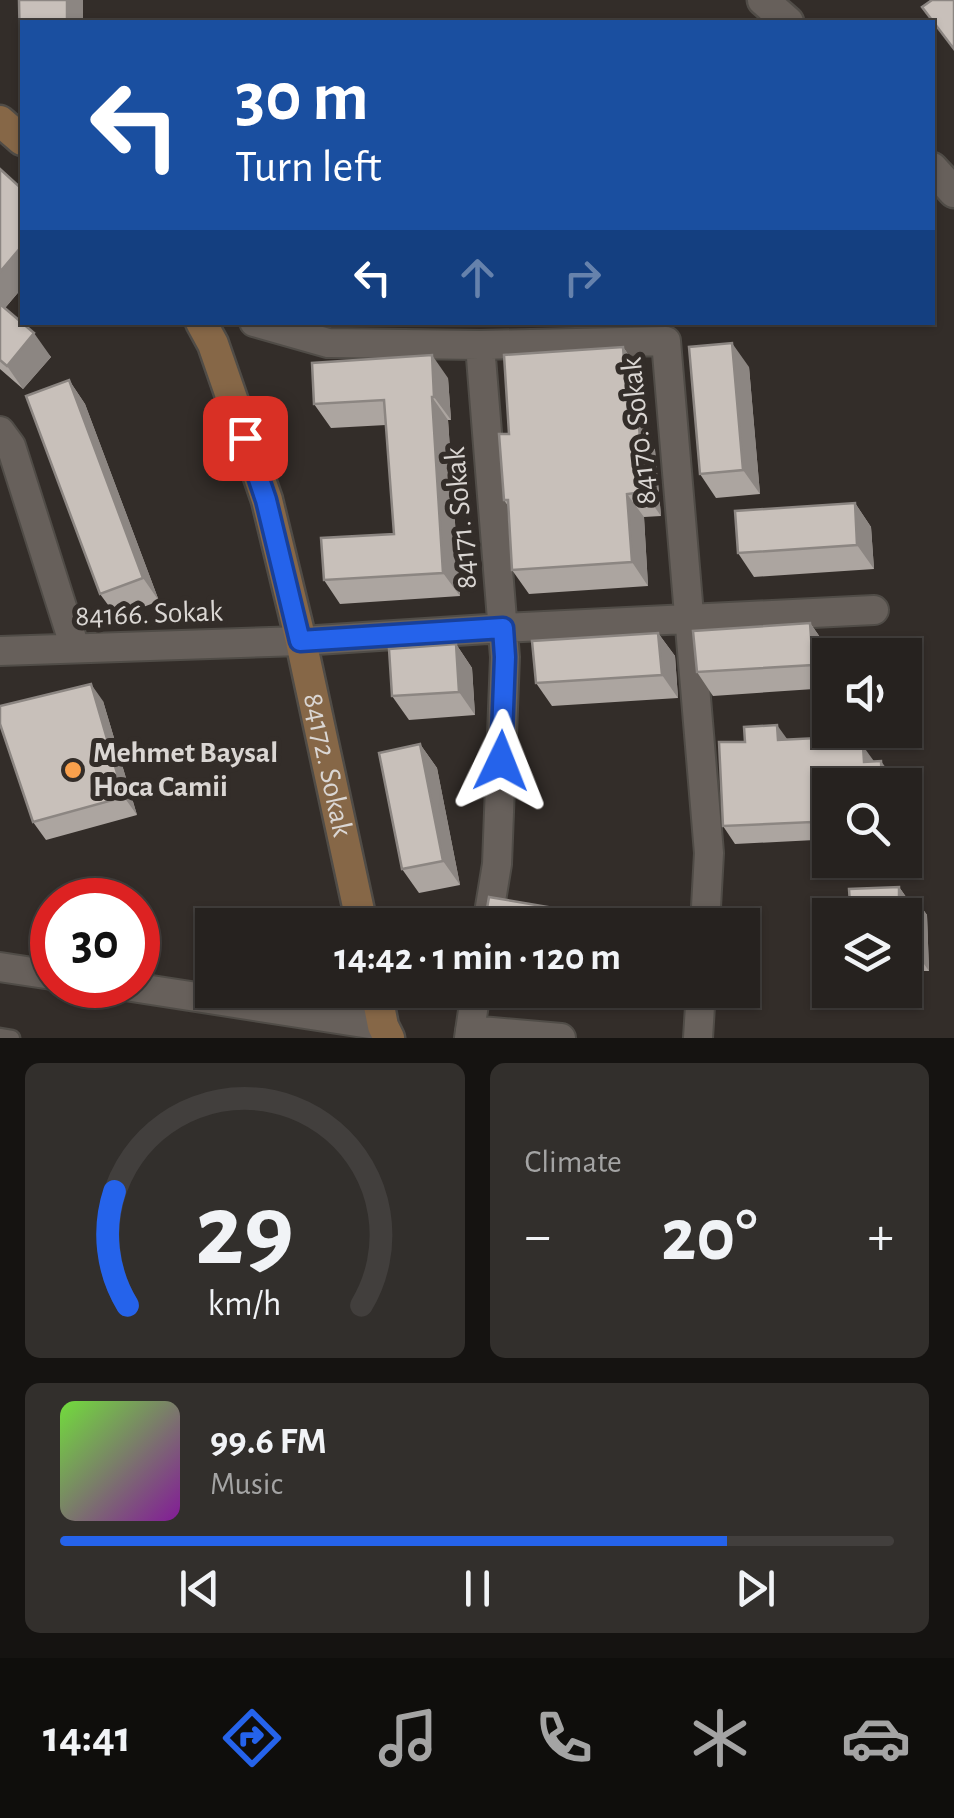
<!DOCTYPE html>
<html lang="en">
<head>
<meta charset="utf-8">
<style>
	:root { --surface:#26221f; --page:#322f2c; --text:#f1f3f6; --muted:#a4a4a4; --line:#423f3d; --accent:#2563eb }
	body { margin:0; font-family:"Alegreya Sans",sans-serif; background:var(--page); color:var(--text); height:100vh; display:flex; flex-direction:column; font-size:38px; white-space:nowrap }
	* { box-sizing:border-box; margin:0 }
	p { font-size:32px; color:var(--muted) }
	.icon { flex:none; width:55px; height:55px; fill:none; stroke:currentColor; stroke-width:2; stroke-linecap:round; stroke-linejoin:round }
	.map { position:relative; height:1038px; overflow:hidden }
	.panel { display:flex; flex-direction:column; gap:25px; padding:25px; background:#151311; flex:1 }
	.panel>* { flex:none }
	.hud { position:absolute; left:20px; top:20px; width:915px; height:305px; border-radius:0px; box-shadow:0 2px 8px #0004,0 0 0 2px var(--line); background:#1a4fa0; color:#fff; overflow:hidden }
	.tools { position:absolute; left:812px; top:638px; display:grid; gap:20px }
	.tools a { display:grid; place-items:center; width:110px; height:110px; border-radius:0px; background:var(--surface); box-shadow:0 2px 8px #0004,0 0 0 2px var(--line); font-size:50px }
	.speed { position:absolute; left:30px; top:878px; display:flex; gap:20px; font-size:50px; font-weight:700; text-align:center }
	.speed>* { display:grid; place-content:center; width:130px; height:130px; border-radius:50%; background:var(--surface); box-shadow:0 2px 8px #0004,0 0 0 2px var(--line); line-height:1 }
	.speed .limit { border:15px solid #d22; background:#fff; color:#111 }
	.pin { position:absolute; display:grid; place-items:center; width:85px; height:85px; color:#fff; margin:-42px; border-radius:20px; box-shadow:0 5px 15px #0006 }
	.me { position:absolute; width:110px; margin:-55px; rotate:2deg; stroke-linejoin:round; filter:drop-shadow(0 0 8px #0008) }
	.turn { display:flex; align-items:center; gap:35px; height:210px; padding:0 50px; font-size:45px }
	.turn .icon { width:130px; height:130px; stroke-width:2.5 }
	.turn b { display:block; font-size:70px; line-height:85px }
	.lanes { display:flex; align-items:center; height:95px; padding:0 50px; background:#0003; justify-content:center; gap:50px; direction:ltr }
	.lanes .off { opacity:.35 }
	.big { font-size:75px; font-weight:700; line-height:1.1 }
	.panel .widget { flex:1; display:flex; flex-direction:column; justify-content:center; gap:15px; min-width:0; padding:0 35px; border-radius:15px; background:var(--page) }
	.panel .dial { align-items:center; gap:0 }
	.dial svg { height:260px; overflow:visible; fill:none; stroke:var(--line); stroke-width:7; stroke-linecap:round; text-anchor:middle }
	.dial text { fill:var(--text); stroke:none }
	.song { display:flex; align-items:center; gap:30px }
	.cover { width:120px; height:120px; border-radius:15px; background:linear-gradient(135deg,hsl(100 70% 55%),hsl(290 70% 35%)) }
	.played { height:10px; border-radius:5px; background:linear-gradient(90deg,var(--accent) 80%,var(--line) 80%) }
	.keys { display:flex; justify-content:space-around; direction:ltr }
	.heat { display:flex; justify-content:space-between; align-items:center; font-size:55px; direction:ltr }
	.panel .tiles { flex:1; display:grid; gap:25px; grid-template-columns:1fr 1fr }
	.widget:last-child { grid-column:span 2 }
	.trip { position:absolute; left:195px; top:908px; width:565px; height:100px; border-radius:0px; background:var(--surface); box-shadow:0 2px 8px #0004,0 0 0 2px var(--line); font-weight:700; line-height:100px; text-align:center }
	.dock { display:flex; height:160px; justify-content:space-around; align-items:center; background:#0f0e0c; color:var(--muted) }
	.dock .icon { width:70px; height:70px }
	.dock .current { color:var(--accent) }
	.dock b { font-size:45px; color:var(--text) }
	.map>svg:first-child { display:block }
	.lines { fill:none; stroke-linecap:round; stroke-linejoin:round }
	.service-casing { stroke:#504c47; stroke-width:19 }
	.minor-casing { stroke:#504c47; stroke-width:32 }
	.tertiary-casing { stroke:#504c47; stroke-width:35 }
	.secondary-casing { stroke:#504c47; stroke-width:35 }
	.service { stroke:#67605b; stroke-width:14 }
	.minor { stroke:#67605b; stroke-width:28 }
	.tertiary { stroke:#67605b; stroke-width:30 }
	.secondary { stroke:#866747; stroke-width:30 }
	.wall { fill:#aca5a0 }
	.shaded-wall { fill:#8c8682 }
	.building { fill:#c8c0ba; stroke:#8c8682; stroke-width:2.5 }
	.route-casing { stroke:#184099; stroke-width:25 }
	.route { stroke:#2563eb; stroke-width:18 }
	.poi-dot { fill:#f9a04c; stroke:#332d29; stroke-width:4 }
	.labels { text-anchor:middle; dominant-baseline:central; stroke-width:10; stroke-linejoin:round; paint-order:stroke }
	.street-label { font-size:30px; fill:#dad6d3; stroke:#332d29 }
	.poi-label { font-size:30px; font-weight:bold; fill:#dad6d3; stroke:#332d29; text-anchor:start }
</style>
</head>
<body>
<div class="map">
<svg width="954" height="1038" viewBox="0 0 954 1038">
	<rect width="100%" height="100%" fill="#332d29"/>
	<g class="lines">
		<g class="service-casing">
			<path id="service" d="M0,1036L12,1038"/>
		</g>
		<g class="minor-casing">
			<path id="minor" d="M254,322L328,343L480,345L666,341L709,853L705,925
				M480,345L505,657L497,864L487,925
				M0,431L11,446L75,648
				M0,651L301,641L503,628L874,610
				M0,967L52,975
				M119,985L383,1026
				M470,1030L561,1038
				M469,1038L476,990
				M698,1038L701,990"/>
		</g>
		<g class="tertiary-casing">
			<path id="tertiary" d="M763,0L788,22
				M932,168L954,192"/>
		</g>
		<g class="secondary-casing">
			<g id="secondary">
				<path d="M0,121L22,140"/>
				<path id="s1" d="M201,322L213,344L267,500L301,641L362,925"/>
				<path d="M376,990L383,1026L389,1038"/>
			</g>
		</g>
		<use href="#service" class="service"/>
		<use href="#minor" class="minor"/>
		<use href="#tertiary" class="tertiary"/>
		<use href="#secondary" class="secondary"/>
	</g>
	<path class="wall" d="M0,169L22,189V288L5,308L51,357L23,389L0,369Z
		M623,347L640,371L644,434L655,450L661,516L644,517L648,586L529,594L512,570L508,506L504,500L509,434Z
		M749,367L760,494L716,498L700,474Z
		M448,378L451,420H448L460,596L340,604L324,580L394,534L386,425L331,428L314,404Z
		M69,380L85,404L159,601L117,617L100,594Z
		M855,503L871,527L874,569L754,577L738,553Z
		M810,623L827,647L829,688L713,696L697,672Z
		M658,633L675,656L678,698L552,706L536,683Z
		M456,644L472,668L475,715L409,720L392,696Z
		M103,701L137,815L46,840L33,822Z
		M818,738L824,748L874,761L894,779L830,785V855H825L815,840L735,844L723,826L788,740Z
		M420,744L437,768L460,885L419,893L402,869Z
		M899,887L909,901H917L927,915L929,971H918V990L860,993L858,990H905V915H830V976H827L817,962L814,905L850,904L849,889Z"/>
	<path class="shaded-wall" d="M67,0H83V22H67Z
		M21,247L22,249V288L0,314V272Z
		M34,333L51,357L23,389L7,366Z
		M732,343L749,367L760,494L743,470Z
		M623,347L640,371L644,434L655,450L661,516L644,492L629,427Z
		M432,355L448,378L451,420L434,397Z
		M69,380L85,404L159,601L143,578Z
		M432,397L448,420L460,596L443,573Z
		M627,494L644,517L648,586L632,562Z
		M855,503L871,527L874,569L857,545Z
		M810,623L827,647L829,688L813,665Z
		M658,633L675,656L678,698L662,675Z
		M456,644L472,668L475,715L459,692Z
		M91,684L103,701L137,815L124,797Z
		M777,725L790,743L778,740Z
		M420,744L437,768L460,885L443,861Z
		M863,746L876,764L864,762Z
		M881,761L894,779V785H882Z
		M899,887L909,901L899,902Z
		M917,901L927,915L929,971L919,957Z
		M908,957L918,971V990L909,976Z"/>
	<path class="building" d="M19,0H67V22H22V50H20Z
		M932,0H954V49L922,7Z
		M0,169L22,189V248L21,247L0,272Z
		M0,304L34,333L7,366L0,360Z
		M732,343L743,470L700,474L689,347Z
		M623,347L629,427L639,426L644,492L627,494L632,562L512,570L508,500H504L499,434H509L504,355Z
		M432,355L434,397H432L443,573L324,580L321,538L394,534L384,400L314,404L312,363Z
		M69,380L143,578L100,594L26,396Z
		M855,503L857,545L738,553L735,511Z
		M810,623L813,665L697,672L693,631Z
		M658,633L662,675L536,683L532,641Z
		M456,644L459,692L392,696L389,649Z
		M91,684L124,797L33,822L0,724V706Z
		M777,725L778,740L818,738V748L863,746L864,762L881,761L882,785H830V837L813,838L812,822L723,826L719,742H745L744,727Z
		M420,744L443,861L402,869L379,753Z
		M899,887V902L917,901L919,957H908L909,976H905V915H830V962H817L814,905L850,904L849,889Z
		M489,897L607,917L606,925H484Z"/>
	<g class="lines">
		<g class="route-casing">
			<path id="route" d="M245,438L266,500L300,641L503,628L505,657L501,761"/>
		</g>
		<use href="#route" class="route"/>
	</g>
	<circle class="poi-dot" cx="73" cy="770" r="10"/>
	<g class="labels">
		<g class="street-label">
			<text transform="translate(639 431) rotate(-96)">84170. Sokak</text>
			<text transform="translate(461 518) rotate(-95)">84171. Sokak</text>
			<text transform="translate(149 614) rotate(-2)">84166. Sokak</text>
			<text stroke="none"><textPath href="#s1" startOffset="462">84172. Sokak</textPath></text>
		</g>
		<g class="poi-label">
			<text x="93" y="753">Mehmet Baysal<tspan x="93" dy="34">Hoca Camii</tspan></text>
		</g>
	</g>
</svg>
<div class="tools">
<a><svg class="icon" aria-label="sound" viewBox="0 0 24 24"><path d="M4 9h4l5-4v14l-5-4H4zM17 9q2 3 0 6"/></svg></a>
<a><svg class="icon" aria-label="search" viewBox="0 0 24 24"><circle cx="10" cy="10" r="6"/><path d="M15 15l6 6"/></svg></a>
<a><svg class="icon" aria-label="layers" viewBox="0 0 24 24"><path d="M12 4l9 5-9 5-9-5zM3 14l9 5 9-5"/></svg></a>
</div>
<div class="speed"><div class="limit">30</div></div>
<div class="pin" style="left:245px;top:438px;background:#d93025"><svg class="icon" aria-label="arrive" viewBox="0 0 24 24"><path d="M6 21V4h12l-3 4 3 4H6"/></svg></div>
<svg class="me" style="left:501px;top:761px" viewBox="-20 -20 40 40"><path d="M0-17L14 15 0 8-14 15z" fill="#2563eb" stroke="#fff" stroke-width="4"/></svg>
<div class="trip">14:42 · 1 min · 120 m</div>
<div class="hud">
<div class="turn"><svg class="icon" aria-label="left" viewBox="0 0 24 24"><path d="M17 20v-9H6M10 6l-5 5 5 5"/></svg><div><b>30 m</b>Turn left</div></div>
<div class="lanes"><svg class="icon" aria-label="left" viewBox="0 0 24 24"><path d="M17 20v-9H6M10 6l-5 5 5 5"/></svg><svg class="icon off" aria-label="ahead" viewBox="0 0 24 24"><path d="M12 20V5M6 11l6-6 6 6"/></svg><svg class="icon off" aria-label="right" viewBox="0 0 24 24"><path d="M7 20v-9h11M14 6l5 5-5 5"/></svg></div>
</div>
</div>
<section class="panel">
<div class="tiles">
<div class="widget dial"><svg viewBox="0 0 100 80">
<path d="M14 69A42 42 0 1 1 86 69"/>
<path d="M14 69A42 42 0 0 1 10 34" stroke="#2563eb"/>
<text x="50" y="56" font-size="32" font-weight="700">29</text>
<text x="50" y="72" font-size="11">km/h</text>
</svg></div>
<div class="widget"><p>Climate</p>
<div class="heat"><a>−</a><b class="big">20°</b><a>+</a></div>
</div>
<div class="widget">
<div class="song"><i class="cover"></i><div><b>99.6 FM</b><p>Music</p></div></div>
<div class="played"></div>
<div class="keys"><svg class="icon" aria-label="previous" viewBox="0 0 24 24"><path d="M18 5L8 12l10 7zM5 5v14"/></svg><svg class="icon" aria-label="pause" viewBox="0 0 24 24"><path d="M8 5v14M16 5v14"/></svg><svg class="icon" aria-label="next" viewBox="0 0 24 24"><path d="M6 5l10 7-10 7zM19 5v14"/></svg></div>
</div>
</div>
</section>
<nav class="dock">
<b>14:41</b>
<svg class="icon current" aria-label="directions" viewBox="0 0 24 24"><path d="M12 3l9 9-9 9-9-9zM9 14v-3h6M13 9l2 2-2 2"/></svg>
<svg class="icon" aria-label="music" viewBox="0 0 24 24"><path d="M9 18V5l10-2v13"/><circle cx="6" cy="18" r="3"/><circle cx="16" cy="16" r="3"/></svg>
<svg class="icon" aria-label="phone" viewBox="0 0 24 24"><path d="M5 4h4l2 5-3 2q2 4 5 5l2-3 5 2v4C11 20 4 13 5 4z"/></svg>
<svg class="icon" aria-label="climate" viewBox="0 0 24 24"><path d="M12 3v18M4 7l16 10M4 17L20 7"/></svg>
<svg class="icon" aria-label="car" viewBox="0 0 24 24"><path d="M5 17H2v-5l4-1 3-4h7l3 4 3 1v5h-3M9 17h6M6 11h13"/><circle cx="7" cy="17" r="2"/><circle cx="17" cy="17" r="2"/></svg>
</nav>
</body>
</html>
